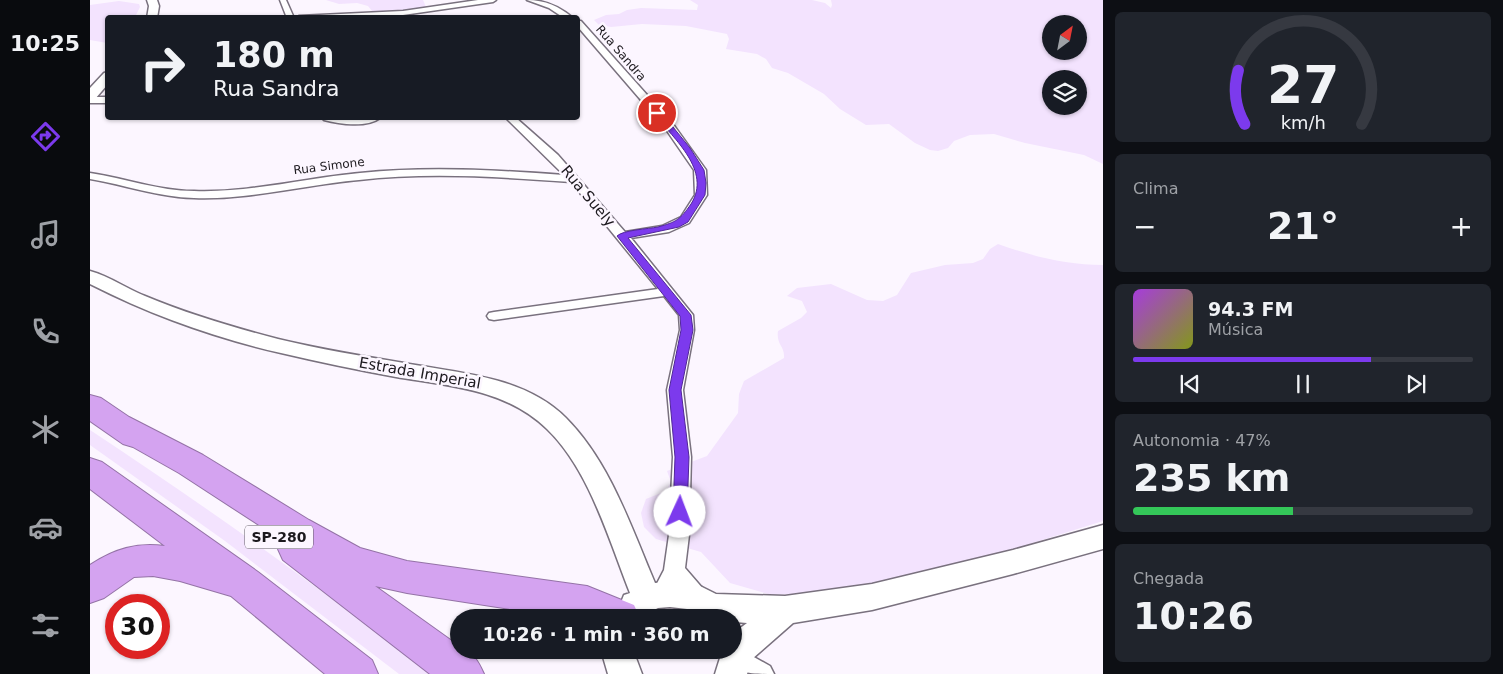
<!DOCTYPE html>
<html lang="pt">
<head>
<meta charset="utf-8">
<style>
	:root { --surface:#171b24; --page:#20242c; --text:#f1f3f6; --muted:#9ea1a6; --line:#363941; --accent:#7c3aed }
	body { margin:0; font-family:"DejaVu Sans",sans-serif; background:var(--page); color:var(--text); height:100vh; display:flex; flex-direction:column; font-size:19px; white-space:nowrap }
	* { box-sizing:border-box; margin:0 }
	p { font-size:16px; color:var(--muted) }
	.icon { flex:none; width:28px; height:28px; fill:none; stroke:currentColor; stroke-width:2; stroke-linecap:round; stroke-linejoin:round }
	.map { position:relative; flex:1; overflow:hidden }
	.sheet { display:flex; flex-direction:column; gap:12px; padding:12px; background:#0d0f14; width:400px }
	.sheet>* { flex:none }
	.guide { position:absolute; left:15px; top:15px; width:475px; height:105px; border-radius:5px; box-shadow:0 1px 4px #0004; background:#171b24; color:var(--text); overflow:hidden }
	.needle { width:32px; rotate:32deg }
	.tools { position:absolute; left:952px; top:15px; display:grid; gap:10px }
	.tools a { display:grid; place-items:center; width:45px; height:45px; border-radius:50%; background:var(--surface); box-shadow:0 1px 4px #0004; font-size:25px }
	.speed { position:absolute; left:15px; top:594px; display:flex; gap:10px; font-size:25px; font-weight:700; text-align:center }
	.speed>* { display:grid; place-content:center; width:65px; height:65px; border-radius:50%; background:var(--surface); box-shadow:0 1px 4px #0004; line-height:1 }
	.speed .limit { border:8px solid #d22; background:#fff; color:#111 }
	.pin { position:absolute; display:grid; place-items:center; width:42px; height:42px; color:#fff; margin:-21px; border:2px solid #fff; border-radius:50%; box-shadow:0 1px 5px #0007 }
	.me { position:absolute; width:55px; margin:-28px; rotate:2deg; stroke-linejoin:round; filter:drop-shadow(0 0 4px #0008) }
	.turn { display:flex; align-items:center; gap:18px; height:105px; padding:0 25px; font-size:22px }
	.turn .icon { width:65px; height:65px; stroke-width:2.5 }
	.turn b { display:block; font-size:35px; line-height:42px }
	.big { font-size:38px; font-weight:700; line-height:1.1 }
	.sheet .widget { flex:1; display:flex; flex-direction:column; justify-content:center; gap:8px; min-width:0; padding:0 18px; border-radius:8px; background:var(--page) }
	.sheet .dial { align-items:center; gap:0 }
	.dial svg { height:130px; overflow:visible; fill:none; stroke:var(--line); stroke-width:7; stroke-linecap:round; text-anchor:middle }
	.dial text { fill:var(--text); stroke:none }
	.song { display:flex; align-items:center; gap:15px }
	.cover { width:60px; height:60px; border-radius:8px; background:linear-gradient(135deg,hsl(280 70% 55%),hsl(70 70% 35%)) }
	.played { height:5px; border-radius:2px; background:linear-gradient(90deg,var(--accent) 70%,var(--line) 70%) }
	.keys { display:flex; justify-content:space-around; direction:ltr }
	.heat { display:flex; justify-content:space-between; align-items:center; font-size:28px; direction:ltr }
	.charge { height:8px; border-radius:4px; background:linear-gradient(90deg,#34c759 47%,var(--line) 0) }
	.trip { position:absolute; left:360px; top:609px; width:292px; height:50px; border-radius:25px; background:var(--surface); box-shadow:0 1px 4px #0004; font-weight:700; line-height:50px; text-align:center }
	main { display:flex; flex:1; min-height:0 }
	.dock { display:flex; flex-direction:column; width:90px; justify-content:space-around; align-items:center; background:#090b0e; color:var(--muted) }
	.dock .icon { width:35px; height:35px }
	.dock .selected { color:var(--accent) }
	.dock b { font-size:22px; color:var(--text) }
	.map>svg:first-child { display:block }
	.green { fill:#f3e3fe; fill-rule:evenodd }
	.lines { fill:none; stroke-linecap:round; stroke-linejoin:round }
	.street-casing { stroke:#79717e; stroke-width:3 }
	.secondary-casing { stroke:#79717e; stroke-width:3 }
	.highway-casing { stroke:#9473a6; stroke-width:2 }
	.street { fill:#fff; fill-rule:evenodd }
	.secondary { fill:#fff; fill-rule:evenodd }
	.highway { fill:#d4a3f0; fill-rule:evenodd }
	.route { fill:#7c3aed; stroke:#51269a }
	.labels { text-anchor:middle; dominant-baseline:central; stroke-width:5; stroke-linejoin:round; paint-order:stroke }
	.far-street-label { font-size:12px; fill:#1c191e; stroke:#fcf6ff }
	.shield { fill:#fcf6ff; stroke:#5f5b62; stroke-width:1 }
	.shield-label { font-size:14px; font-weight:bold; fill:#1c191e }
	.street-label { font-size:15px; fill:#1c191e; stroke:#fcf6ff }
</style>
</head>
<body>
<main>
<nav class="dock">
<b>10:25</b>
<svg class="icon selected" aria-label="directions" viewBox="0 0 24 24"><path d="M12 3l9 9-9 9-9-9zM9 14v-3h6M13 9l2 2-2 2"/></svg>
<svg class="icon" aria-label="music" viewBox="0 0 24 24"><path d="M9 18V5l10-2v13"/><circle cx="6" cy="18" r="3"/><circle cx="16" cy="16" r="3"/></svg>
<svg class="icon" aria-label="phone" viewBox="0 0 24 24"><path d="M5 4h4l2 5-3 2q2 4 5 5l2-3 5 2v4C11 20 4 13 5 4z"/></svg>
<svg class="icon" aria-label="climate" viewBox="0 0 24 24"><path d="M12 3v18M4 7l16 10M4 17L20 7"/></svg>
<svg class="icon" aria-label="car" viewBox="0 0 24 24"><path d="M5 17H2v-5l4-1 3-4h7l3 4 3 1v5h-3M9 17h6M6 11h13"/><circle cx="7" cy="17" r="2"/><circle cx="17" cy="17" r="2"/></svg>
<svg class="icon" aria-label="filters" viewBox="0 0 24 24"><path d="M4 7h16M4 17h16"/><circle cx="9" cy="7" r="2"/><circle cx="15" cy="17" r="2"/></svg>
</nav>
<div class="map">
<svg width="1013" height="674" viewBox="0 0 1013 674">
	<rect width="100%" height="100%" fill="#fcf6ff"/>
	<path class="green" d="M236,0H333L336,7L335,10L288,13L282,11L278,6L267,3L249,4Z
		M600,0H722L735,3L741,8L742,5L741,0H1013V164L994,155L935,143L904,134L880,135L864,141L858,148L848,151L840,150L825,143L799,124L776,125L750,109L734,94L698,73L682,68L676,59L667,54L636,49L639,39L637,34L596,26L552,24L521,27L509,25L504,20L516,15L529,14L537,10L551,8L607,10L608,5ZM961,24H989V51H961ZM961,79H989V106H961Z
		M29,1L49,4L50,7L45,17L18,18L17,43L0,40V5Z
		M908,244C941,256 977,265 1013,265V521L815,583L766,591L682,595L640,583L611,552L566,539L554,527L551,513L556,499L576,491L581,482L577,471L617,456L648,413L649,394L654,381L694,358C695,346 686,345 688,331L711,318L717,312L712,301L697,296L707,288L741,284L777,300L793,301L807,295L821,273L855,265L883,263L893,259L900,249Z
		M0,430C117,507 230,588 341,674H309L135,541L0,445Z"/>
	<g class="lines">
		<g class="street-casing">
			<path id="street" d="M190,0H196L204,18H197Z
				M388,0H406L403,2L313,15L206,18L209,16L313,11Z
				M437,0C455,0 469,6 483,18H474L459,8Z
				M488,21H491L583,124L616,170L617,195L599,223L579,232L541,238L603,315L604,330L593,390L601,457L599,535L595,568L614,590L618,597L614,604L607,606L600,604L586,588L580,600L573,602L566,600L562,593L574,570L579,535L583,457L577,390L590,330L589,315L574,296L404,320L399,319L397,316L399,313L404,312L568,289L481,182C410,177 339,172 269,180C214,185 159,200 104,198C69,197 35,185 0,179V173C35,178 69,191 104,191C160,193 215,178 270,173C338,166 406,170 474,175L416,118H426L468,155L535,232L572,226L591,217L605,195L604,170L575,128L488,27Z
				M0,97H18V103H0Z
				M232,118H290C277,128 249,124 234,120Z
				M646,647L680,666L684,674C665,674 643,674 635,658L638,650H644Z"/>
		</g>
		<g class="secondary-casing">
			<path id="secondary" d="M57,0H67L69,6L67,18H57L59,6Z
				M18,72V84L5,99L0,100V88L14,73Z
				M0,271C19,276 37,289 55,296C98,314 142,327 188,339C229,349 272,356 314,363C369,373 434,376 476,418C520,462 541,527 565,583L591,581L612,587L626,594L695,596L782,584L923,550L1013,525V549L923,574L782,610L703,623L662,659L657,674H625L630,658L629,650H644V627L649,629L657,623L645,622L644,625V618H611L597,609L580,607L568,608L548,618L534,615L530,605L534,595L540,593C519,540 499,469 457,429C416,389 360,386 306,377C268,370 229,362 191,353C125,338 61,315 0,284Z
				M511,650H543L552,674H518Z"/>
		</g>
		<g class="highway-casing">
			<path id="highway" d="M0,395L11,398L39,417L113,455L219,520L270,548L317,561L497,586L544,605L550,618H477L317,593L285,586L369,646V650C383,650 389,663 394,674H340L193,560L188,549L192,540L89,473L43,447L33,444L0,421Z
				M0,458L12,462L168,572L282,660L288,674H235L141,596L90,581L63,576L44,577L14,598L0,603V565C24,549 47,542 75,546L0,489Z"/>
		</g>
		<use href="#street" class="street"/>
		<use href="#secondary" class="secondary"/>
		<use href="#highway" class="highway"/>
	</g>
	<path class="route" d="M565,111H570L600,148L614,170L616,183L615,195L598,222L589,227L538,238L601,315L603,330L591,390L599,457L597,512L595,517L590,518L585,517L583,512L585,457L579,390L591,330L590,316L527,236C533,230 558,229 568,227C586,222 590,220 601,204C622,171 584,139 565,115Z"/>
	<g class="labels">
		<g class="far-street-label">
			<text transform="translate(531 53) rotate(49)">Rua Sandra</text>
			<text transform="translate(239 166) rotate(-7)">Rua Simone</text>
		</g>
		<rect class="shield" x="155" y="525.5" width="68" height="23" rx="4"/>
		<g class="shield-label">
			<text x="189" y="537">SP-280</text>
		</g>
		<g class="street-label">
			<text transform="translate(498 196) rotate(50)">Rua Suely</text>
			<text transform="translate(330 373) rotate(10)">Estrada Imperial</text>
		</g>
	</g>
</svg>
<div class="tools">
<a><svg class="needle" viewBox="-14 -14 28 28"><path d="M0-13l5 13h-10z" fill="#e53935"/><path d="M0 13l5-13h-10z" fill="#9ea1a6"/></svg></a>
<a><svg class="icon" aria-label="layers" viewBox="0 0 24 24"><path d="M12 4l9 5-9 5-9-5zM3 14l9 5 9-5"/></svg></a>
</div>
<div class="speed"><div class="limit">30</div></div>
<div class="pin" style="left:567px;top:113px;background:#d93025"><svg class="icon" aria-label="arrive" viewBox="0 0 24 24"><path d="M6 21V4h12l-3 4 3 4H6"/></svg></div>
<svg class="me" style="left:590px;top:512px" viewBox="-20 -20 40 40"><circle r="19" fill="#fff"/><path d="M0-13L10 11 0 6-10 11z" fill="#7c3aed"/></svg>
<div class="trip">10:26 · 1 min · 360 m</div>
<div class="guide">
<div class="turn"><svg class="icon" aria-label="right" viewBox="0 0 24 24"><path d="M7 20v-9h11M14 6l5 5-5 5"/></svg><div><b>180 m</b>Rua Sandra</div></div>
</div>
</div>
<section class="sheet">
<div class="widget dial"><svg viewBox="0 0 100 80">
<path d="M14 69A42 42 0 1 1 86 69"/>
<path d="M14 69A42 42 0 0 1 10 36" stroke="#7c3aed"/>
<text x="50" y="56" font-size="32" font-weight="700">27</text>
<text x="50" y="72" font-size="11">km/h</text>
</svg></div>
<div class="widget"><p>Clima</p>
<div class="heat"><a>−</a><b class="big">21°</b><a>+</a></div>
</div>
<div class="widget">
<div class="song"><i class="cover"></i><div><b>94.3 FM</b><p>Música</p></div></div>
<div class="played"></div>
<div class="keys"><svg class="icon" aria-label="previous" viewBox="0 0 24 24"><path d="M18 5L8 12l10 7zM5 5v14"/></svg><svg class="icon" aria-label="pause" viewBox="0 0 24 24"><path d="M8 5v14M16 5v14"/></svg><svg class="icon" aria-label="next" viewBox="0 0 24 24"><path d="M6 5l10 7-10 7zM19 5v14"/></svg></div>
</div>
<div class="widget"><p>Autonomia · 47%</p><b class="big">235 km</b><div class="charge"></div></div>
<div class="widget"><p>Chegada</p><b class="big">10:26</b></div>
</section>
</main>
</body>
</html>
